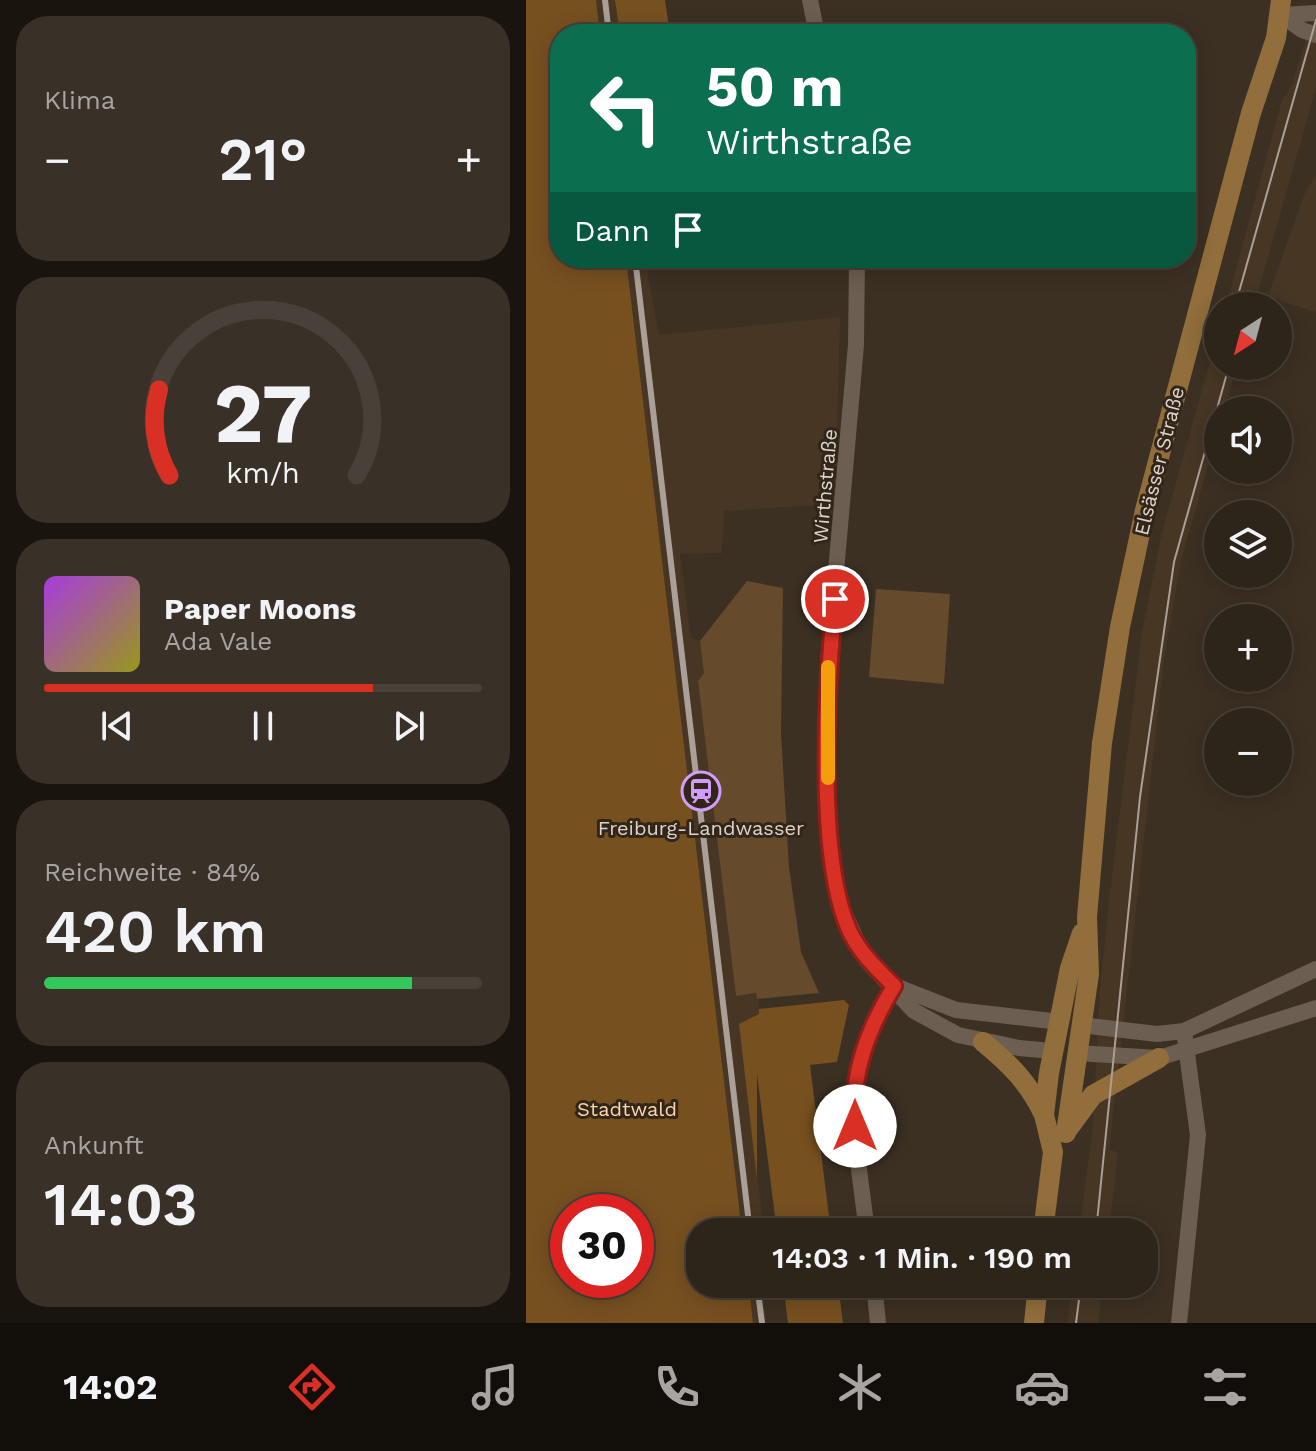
<!DOCTYPE html>
<html lang="de">
<head>
<meta charset="utf-8">
<style>
	:root { --surface:#2d241a; --page:#393027; --text:#f1f3f6; --muted:#a7a4a2; --line:#484139; --accent:#d93025 }
	body { margin:0; font-family:"Work Sans",sans-serif; background:var(--page); color:var(--text); height:100vh; display:flex; flex-direction:column; font-size:30px; white-space:nowrap }
	* { box-sizing:border-box; margin:0 }
	p { font-size:26px; color:var(--muted) }
	.icon { flex:none; width:44px; height:44px; fill:none; stroke:currentColor; stroke-width:2; stroke-linecap:round; stroke-linejoin:round }
	.map { position:relative; flex:1; overflow:hidden }
	.sheet { display:flex; flex-direction:column; gap:16px; padding:16px; background:#19140e; width:526px }
	.sheet>* { flex:none }
	.guide { position:absolute; left:24px; top:24px; width:646px; height:244px; border-radius:32px; box-shadow:0 4px 20px #0003,0 0 0 2px var(--line); background:#0b6e4f; color:#fff; overflow:hidden }
	.needle { width:52px; rotate:216deg }
	.controls { position:absolute; left:678px; top:292px; display:grid; gap:16px }
	.controls a { display:grid; place-items:center; width:88px; height:88px; border-radius:50%; background:var(--surface); box-shadow:0 4px 20px #0003,0 0 0 2px var(--line); font-size:40px }
	.speed { position:absolute; left:24px; top:1194px; display:flex; gap:16px; font-size:40px; font-weight:700; text-align:center }
	.speed>* { display:grid; place-content:center; width:104px; height:104px; border-radius:50%; background:var(--surface); box-shadow:0 4px 20px #0003,0 0 0 2px var(--line); line-height:1 }
	.speed .limit { border:12px solid #d22; background:#fff; color:#111 }
	.pin { position:absolute; display:grid; place-items:center; width:68px; height:68px; color:#fff; margin:-34px; border:4px solid #fff; border-radius:50%; box-shadow:0 2px 8px #0007 }
	.me { position:absolute; width:88px; margin:-44px; rotate:0deg; stroke-linejoin:round; filter:drop-shadow(0 0 6px #0008) }
	.turn { display:flex; align-items:center; gap:28px; height:168px; padding:0 24px; font-size:36px }
	.turn .icon { width:104px; height:104px; stroke-width:2.5 }
	.turn b { display:block; font-size:56px; line-height:68px }
	.then { display:flex; align-items:center; height:76px; padding:0 24px; background:#0003; gap:16px; font-size:30px }
	.big { font-size:60px; font-weight:600; line-height:1.1 }
	.sheet .card { flex:1; display:flex; flex-direction:column; justify-content:center; gap:12px; min-width:0; padding:0 28px; border-radius:32px; background:var(--page) }
	.sheet .dial { align-items:center; gap:0 }
	.dial svg { height:208px; overflow:visible; fill:none; stroke:var(--line); stroke-width:7; stroke-linecap:round; text-anchor:middle }
	.dial text { fill:var(--text); stroke:none }
	.song { display:flex; align-items:center; gap:24px }
	.cover { width:96px; height:96px; border-radius:12px; background:linear-gradient(135deg,hsl(280 70% 55%),hsl(60 70% 35%)) }
	.played { height:8px; border-radius:4px; background:linear-gradient(90deg,var(--accent) 75%,var(--line) 75%) }
	.keys { display:flex; justify-content:space-around; direction:ltr }
	.heat { display:flex; justify-content:space-between; align-items:center; font-size:44px; direction:ltr }
	.charge { height:12px; border-radius:6px; background:linear-gradient(90deg,#34c759 84%,var(--line) 0) }
	.trip { position:absolute; left:160px; top:1218px; width:472px; height:80px; border-radius:32px; background:var(--surface); box-shadow:0 4px 20px #0003,0 0 0 2px var(--line); font-weight:600; line-height:80px; text-align:center }
	.menu { display:flex; height:128px; justify-content:space-around; align-items:center; background:#120e0a; color:var(--muted) }
	.menu .icon { width:56px; height:56px }
	.menu .current { color:var(--accent) }
	.menu b { font-size:36px; color:var(--text) }
	main { display:flex; flex:1; min-height:0 }
	.map>svg:first-child { display:block }
	.built { fill:#473624 }
	.green { fill:#654a2c }
	.forest { fill:#775020; fill-rule:evenodd }
	.lines { fill:none; stroke-linecap:round; stroke-linejoin:round }
	.minor { stroke:#6c5e50; stroke-width:16 }
	.secondary { stroke:#916e3b; stroke-width:20 }
	.tram { stroke:#aaa097; stroke-width:2 }
	.rail { stroke:#aaa097; stroke-width:6 }
	.route-casing { stroke:#8d1f18; stroke-width:20 }
	.route { stroke:#d93025; stroke-width:14 }
	.slow { stroke:#f59e0b; stroke-width:14 }
	.labels { text-anchor:middle; dominant-baseline:central; stroke-width:6; stroke-linejoin:round; paint-order:stroke }
	.street-label { font-size:20px; fill:#dcd4cc; stroke:#322619 }
	.poi-label { font-size:20px; fill:#dcd4cc; stroke:#322619 }
	.park-label { font-size:20px; fill:#fbd6ad; stroke:#322619 }
</style>
</head>
<body>
<main>
<section class="sheet">
<div class="card"><p>Klima</p>
<div class="heat"><a>−</a><b class="big">21°</b><a>+</a></div>
</div>
<div class="card dial"><svg viewBox="0 0 100 80">
<path d="M14 69A42 42 0 1 1 86 69"/>
<path d="M14 69A42 42 0 0 1 10 36" stroke="#d93025"/>
<text x="50" y="56" font-size="32" font-weight="700">27</text>
<text x="50" y="72" font-size="11">km/h</text>
</svg></div>
<div class="card">
<div class="song"><i class="cover"></i><div><b>Paper Moons</b><p>Ada Vale</p></div></div>
<div class="played"></div>
<div class="keys"><svg class="icon" aria-label="previous" viewBox="0 0 24 24"><path d="M18 5L8 12l10 7zM5 5v14"/></svg><svg class="icon" aria-label="pause" viewBox="0 0 24 24"><path d="M8 5v14M16 5v14"/></svg><svg class="icon" aria-label="next" viewBox="0 0 24 24"><path d="M6 5l10 7-10 7zM19 5v14"/></svg></div>
</div>
<div class="card"><p>Reichweite · 84%</p><b class="big">420 km</b><div class="charge"></div></div>
<div class="card"><p>Ankunft</p><b class="big">14:03</b></div>
</section>
<div class="map">
<svg width="790" height="1323" viewBox="0 0 790 1323">
	<rect width="100%" height="100%" fill="#3c3023"/>
	<path class="built" d="M70,0H89L94,34H74Z
		M790,6V88L728,306H700L756,100L766,85Z
		M790,175V312L742,297L778,195Z
		M100,258H119L133,335L314,317L309,504L198,511L196,553L154,554L165,638L174,641L178,673L172,681L210,996L231,993L234,1014L213,1024L238,1232H216Z
		M692,333V366H711L698,410H692V430L655,561L638,659L583,1150L592,1152L583,1232H553L567,1126L574,989L583,901L616,632L636,532Z
		M223,1284H244L236,1288L240,1323H227Z
		M546,1284H577L572,1323H542Z"/>
	<path class="green" d="M221,581L257,588L255,734L263,867L275,952L293,993L231,999L230,993L210,996L172,681L178,673L174,641Z
		M350,589L424,594L418,684L343,677Z"/>
	<path class="forest" d="M0,0H70L74,34H34V258H100L216,1232H174V1284H223L227,1323H0ZM42,1212H110V1280H42Z
		M89,0H139L144,34H94Z
		M318,1000L323,1005L311,1062L284,1065L305,1232H251L231,1074V1179L213,1024L233,1014V1009Z
		M257,1284H312L317,1323H262Z"/>
	<g class="lines">
		<path class="minor" d="M284,0L291,34
			M755,15L776,30L790,35
			M755,15L790,13
			M331,258L330,345L302,662V787L306,859L314,904L340,960L388,1011L432,1035L493,1048L526,1051
			M369,986L430,1010L534,1022
			M555,1025L631,1034L658,1031L790,969
			M551,1053L633,1058L790,1008
			M341,1232C329,1132 313,1078 368,986
			M348,1284L352,1323
			M653,1323L672,1135L658,1031"/>
		<path class="secondary" d="M457,1042C484,1064 503,1083 518,1115
			M542,1129L567,1095L633,1058
			M540,1133L563,974L561,917L576,743L594,627L619,510L725,113L750,38L755,0
			M517,1232L527,1152L518,1115L523,1073L544,968L556,933
			M508,1323L512,1284"/>
		<path class="tram" d="M709,306L790,20
			M570,1232L614,797L648,562L703,366
			M550,1323L555,1284"/>
		<path class="rail" d="M79,0L83,34
			M109,258L224,1232
			M231,1284L236,1323"/>
	</g>
	<g class="lines">
		<g class="route-casing">
			<path id="route" d="M309,599C301,683 289,860 325,934C336,955 351,969 368,986C342,1029 324,1075 329,1126"/>
		</g>
		<use href="#route" class="route"/>
		<path class="slow" d="M302,667V778"/>
	</g>
	<defs>
		<g id="station-ring" transform="scale(2)"><circle r="9.5" fill="#322619" stroke="#d09dff" stroke-width="1.5"/><path d="M-3-6H3Q5-6 5-4V2Q5 4 3 4L4.5 6H3L1.5 4h-3L-3 6H-4.5L-3 4Q-5 4-5 2V-4Q-5-6-3-6ZM-3.5-4v3h7v-3ZM-3.5 1v1.5H-2V1ZM2 1v1.5H3.5V1Z" fill="#d09dff"/></g>
	</defs>
	<g fill-rule="evenodd">
		<use href="#station-ring" x="175" y="791"/>
	</g>
	<g class="labels">
		<g class="street-label">
			<text transform="translate(633 461) rotate(-76)">Elsässer Straße</text>
			<text transform="translate(299 486) rotate(-85)">Wirthstraße</text>
		</g>
		<g class="poi-label">
			<text x="175" y="828">Freiburg-Landwasser</text>
		</g>
		<g class="park-label">
			<text x="101" y="1109">Stadtwald</text>
		</g>
	</g>
</svg>
<div class="controls">
<a><svg class="needle" viewBox="-14 -14 28 28"><path d="M0-13l5 13h-10z" fill="#e53935"/><path d="M0 13l5-13h-10z" fill="#a7a4a2"/></svg></a>
<a><svg class="icon" aria-label="sound" viewBox="0 0 24 24"><path d="M4 9h4l5-4v14l-5-4H4zM17 9q2 3 0 6"/></svg></a>
<a><svg class="icon" aria-label="layers" viewBox="0 0 24 24"><path d="M12 4l9 5-9 5-9-5zM3 14l9 5 9-5"/></svg></a>
<a>+</a>
<a>−</a>
</div>
<div class="speed"><div class="limit">30</div></div>
<div class="pin" style="left:309px;top:599px;background:#d93025"><svg class="icon" aria-label="arrive" viewBox="0 0 24 24"><path d="M6 21V4h12l-3 4 3 4H6"/></svg></div>
<svg class="me" style="left:329px;top:1126px" viewBox="-20 -20 40 40"><circle r="19" fill="#fff"/><path d="M0-13L10 11 0 6-10 11z" fill="#d93025"/></svg>
<div class="trip">14:03 · 1 Min. · 190 m</div>
<div class="guide">
<div class="turn"><svg class="icon" aria-label="left" viewBox="0 0 24 24"><path d="M17 20v-9H6M10 6l-5 5 5 5"/></svg><div><b>50 m</b>Wirthstraße</div></div>
<div class="then">Dann<svg class="icon" aria-label="arrive" viewBox="0 0 24 24"><path d="M6 21V4h12l-3 4 3 4H6"/></svg></div>
</div>
</div>
</main>
<nav class="menu">
<b>14:02</b>
<svg class="icon current" aria-label="directions" viewBox="0 0 24 24"><path d="M12 3l9 9-9 9-9-9zM9 14v-3h6M13 9l2 2-2 2"/></svg>
<svg class="icon" aria-label="music" viewBox="0 0 24 24"><path d="M9 18V5l10-2v13"/><circle cx="6" cy="18" r="3"/><circle cx="16" cy="16" r="3"/></svg>
<svg class="icon" aria-label="phone" viewBox="0 0 24 24"><path d="M5 4h4l2 5-3 2q2 4 5 5l2-3 5 2v4C11 20 4 13 5 4z"/></svg>
<svg class="icon" aria-label="climate" viewBox="0 0 24 24"><path d="M12 3v18M4 7l16 10M4 17L20 7"/></svg>
<svg class="icon" aria-label="car" viewBox="0 0 24 24"><path d="M5 17H2v-5l4-1 3-4h7l3 4 3 1v5h-3M9 17h6M6 11h13"/><circle cx="7" cy="17" r="2"/><circle cx="17" cy="17" r="2"/></svg>
<svg class="icon" aria-label="filters" viewBox="0 0 24 24"><path d="M4 7h16M4 17h16"/><circle cx="9" cy="7" r="2"/><circle cx="15" cy="17" r="2"/></svg>
</nav>
</body>
</html>
